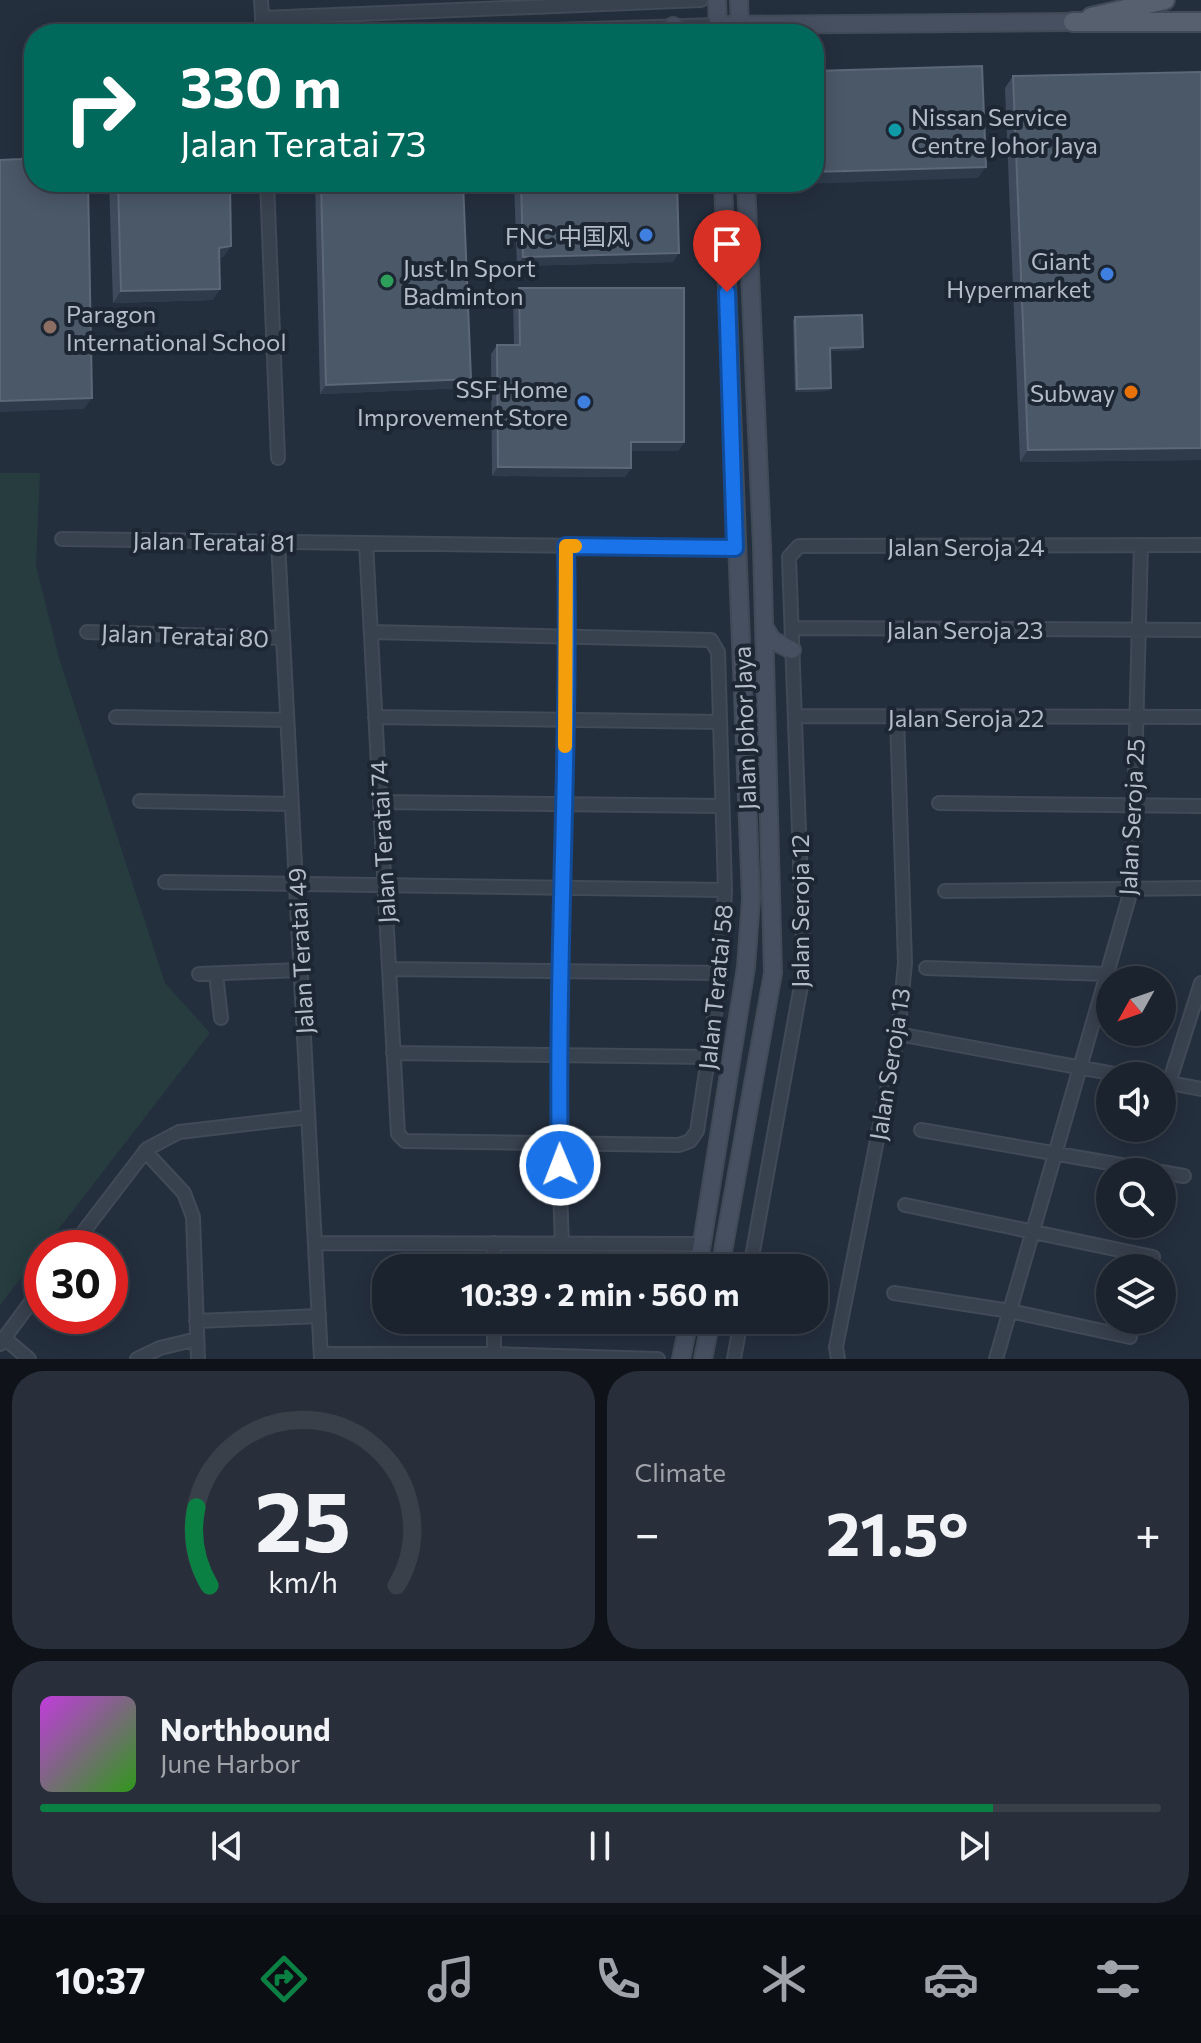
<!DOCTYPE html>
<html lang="en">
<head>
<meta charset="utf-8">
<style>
	:root { --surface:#1b232e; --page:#282f3a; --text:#f1f3f6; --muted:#a0a4aa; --line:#39404a; --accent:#0b8043 }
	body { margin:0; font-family:Commissioner,"Noto Sans SC",sans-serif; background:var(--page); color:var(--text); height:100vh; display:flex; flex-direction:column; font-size:30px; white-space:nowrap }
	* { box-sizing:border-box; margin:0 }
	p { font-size:26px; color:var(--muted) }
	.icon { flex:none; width:44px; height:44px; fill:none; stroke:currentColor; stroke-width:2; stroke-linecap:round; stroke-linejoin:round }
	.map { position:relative; height:1359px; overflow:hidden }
	.panel { display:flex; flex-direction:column; gap:12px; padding:12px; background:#0f1319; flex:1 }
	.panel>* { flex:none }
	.hud { position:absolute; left:24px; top:24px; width:800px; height:168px; border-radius:32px; box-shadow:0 4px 20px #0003,0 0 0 2px var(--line); background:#00695c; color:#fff; overflow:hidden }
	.needle { width:52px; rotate:230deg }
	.buttons { position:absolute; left:1096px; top:966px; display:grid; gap:16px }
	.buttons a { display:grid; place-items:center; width:80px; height:80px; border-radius:50%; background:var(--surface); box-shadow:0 4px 20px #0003,0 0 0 2px var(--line); font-size:40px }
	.speed { position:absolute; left:24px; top:1230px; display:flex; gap:16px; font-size:40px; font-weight:700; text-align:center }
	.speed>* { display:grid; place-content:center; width:104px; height:104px; border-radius:50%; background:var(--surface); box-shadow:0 4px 20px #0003,0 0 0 2px var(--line); line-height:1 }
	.speed .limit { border:12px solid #d22; background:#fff; color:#111 }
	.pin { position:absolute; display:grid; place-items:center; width:68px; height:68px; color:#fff; margin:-82px -34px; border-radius:50% 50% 50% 0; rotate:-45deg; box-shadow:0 0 8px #0007 }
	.pin .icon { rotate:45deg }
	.me { position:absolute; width:88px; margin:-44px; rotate:359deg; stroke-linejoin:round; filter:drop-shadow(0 0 6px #0008) }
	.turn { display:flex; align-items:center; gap:28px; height:168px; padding:0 24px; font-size:36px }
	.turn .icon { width:104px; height:104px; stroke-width:2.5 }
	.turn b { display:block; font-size:56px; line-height:68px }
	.big { font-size:60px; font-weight:700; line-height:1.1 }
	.panel .card { flex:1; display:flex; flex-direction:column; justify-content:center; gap:12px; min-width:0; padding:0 28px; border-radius:32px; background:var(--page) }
	.panel .dial { align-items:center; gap:0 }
	.dial svg { height:208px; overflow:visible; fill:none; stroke:var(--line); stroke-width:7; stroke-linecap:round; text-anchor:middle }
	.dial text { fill:var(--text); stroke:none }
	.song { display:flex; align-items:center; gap:24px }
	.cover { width:96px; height:96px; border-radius:12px; background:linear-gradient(135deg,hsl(290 70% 55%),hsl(110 70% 35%)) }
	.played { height:8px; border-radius:4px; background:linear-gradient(90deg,var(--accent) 85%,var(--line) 85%) }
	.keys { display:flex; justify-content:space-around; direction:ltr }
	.heat { display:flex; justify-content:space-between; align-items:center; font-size:44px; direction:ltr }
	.panel .tiles { flex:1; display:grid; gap:12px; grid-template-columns:1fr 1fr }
	.card:last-child { grid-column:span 2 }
	.trip { position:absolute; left:372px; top:1254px; width:456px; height:80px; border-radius:32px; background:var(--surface); box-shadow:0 4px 20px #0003,0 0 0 2px var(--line); font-weight:700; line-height:80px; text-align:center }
	.tab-bar { display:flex; height:128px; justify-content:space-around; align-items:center; background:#0b0e12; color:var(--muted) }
	.tab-bar .icon { width:56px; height:56px }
	.tab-bar .active { color:var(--accent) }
	.tab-bar b { font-size:36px; color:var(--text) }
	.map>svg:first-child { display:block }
	.green { fill:#263c3f }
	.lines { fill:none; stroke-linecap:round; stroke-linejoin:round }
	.street-casing { stroke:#414a57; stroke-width:16 }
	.secondary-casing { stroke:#414a57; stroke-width:20 }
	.primary-casing { stroke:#414a57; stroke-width:22 }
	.street { stroke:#38414e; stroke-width:12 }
	.secondary { stroke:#465061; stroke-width:16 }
	.primary { stroke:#56606e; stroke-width:18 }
	.wall { fill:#3f4b5c }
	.shaded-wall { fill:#2f3b4b }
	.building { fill:#4b5868; stroke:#5c6777; stroke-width:2 }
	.route-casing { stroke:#114b97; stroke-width:20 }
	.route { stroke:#1a73e8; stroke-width:14 }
	.slow { stroke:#f59e0b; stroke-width:14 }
	.culture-dot { fill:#0f9aa8; stroke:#1d2633; stroke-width:3 }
	.shop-dot { fill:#3f7fe0; stroke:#1d2633; stroke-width:3 }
	.leisure-dot { fill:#2e9e5b; stroke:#1d2633; stroke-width:3 }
	.education-dot { fill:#8d6e63; stroke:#1d2633; stroke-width:3 }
	.food-dot { fill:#e8710a; stroke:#1d2633; stroke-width:3 }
	.labels { text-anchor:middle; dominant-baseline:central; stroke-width:8; stroke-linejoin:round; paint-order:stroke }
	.poi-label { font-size:24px; fill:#b4bcc9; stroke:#1d2633; text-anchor:end }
	.street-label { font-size:24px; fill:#b4bcc9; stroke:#1d2633 }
</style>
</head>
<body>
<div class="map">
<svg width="1201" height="1359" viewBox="0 0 1201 1359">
	<rect width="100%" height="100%" fill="#242f3e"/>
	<path class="green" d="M0,473H40L36,566L59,658L165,983L210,1033L0,1305Z"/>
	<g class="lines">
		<g class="street-casing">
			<path id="street" d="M261,0L263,34
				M262,18L701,0
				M431,34L718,25
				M267,182L278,458
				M62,539L735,548
				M278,542L321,1359
				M366,543C376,740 387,937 398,1134L405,1141L679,1145L690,1141L697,1131L721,973L725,890L718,652L711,640L371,632
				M792,628L1201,630
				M87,632L283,638
				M795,716L1201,717
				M116,717L287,720
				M375,717L720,722
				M140,801L292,804
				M380,802L721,806
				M939,803L1201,806
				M165,882L725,890
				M945,891L1201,888
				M926,968L1107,974
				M389,969L721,973
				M199,974L301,970
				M216,974L221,1018
				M898,1034L1126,1076
				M393,1053L709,1057
				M1165,1082L1201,1089
				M1169,1083L1201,983
				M921,1130L1184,1176
				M145,1151L184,1193L193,1217L198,1359
				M905,1205L1153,1257
				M315,1243L703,1244
				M562,1243C552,1010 570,778 566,546
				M71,1248L147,1149L179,1132L308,1117
				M494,1268V1243
				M750,1268L804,969L789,557L799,546L1201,545
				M894,1293L1010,1311L1130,1337
				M196,1321L319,1316
				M4,1338L29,1359
				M0,1344L42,1287
				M321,1354H494L658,1359
				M137,1359L160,1348L197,1339
				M494,1359V1320
				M734,1359L741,1320
				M838,1359L836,1347L898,1034L905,963L897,716
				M996,1359L1132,887L1141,545"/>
		</g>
		<g class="secondary-casing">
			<path id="secondary" d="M717,0L718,32
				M739,0L740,34
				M718,25L1073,22
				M673,26L689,34
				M765,628L772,640L792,650
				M698,1268L746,967L751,899L723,182
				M720,1268L773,973L762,545L746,182
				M681,1359L689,1320
				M703,1359L711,1320"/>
		</g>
		<g class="primary-casing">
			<path id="primary" d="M1091,17L1165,0
				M1073,22H1201"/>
		</g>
		<use href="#street" class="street"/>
		<use href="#secondary" class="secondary"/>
		<use href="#primary" class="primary"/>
	</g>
	<path class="wall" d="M1201,72V460L1020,462L1005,88L1013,76Z
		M109,182H230L231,246L223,257L219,258L220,289L212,300L113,303Z
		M315,182H463L471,379L464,388L320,394Z
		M514,182H677L673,262L517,266Z
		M519,288L684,442L678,451H631V468L625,477L492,476L491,354L497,345H514L513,296Z
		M795,317L860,350L830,351L829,391L795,392L793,320Z"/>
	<path class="shaded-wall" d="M986,167L978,178L806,184L807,182H814V173Z
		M231,246L223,257L210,259L219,248Z
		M679,253L673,262L517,266L523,257Z
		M220,289L212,300L113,303L121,291Z
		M863,347L860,350L828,351L830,348Z
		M471,379L464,388L320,394L326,385Z
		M831,388L829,391L795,392L797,389Z
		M92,398L84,409L0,412V401Z
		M631,442H684L678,451H625Z
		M1201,448V460L1020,462L1028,450Z
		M498,467L631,468L625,477L492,476Z"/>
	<path class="building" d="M982,66L986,167L814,172V71Z
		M1201,72V448L1028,450L1013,76Z
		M34,155V182H88L92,398L0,401V160L21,159Z
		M118,182H230L231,246L219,248L220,289L121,291Z
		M321,182H463L471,379L326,385Z
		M521,182H677L679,253L523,257Z
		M519,288H684V442H631V468L498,467L497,345H520Z
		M862,315L863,347L830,348L831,388L797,389L795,317Z"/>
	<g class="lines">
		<g class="route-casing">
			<path id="route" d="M560,1165C556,958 570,752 566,546L735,548L727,292"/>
		</g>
		<use href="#route" class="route"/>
		<path class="slow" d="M565,746L566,546H575"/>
	</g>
	<circle class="culture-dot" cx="895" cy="130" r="8"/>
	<g class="shop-dot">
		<circle cx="646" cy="235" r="8"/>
		<circle cx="1107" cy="274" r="8"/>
		<circle cx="584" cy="402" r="8"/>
	</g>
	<circle class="leisure-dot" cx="387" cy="281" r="8"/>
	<circle class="education-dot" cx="50" cy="327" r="8"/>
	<circle class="food-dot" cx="1131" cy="392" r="8"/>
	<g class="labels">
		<g class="poi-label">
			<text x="911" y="116" text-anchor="start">Nissan Service<tspan x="911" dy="28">Centre Johor Jaya</tspan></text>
			<text x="630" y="235">FNC 中国风</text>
			<text x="1091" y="260">Giant<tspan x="1091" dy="28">Hypermarket</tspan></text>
			<text x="403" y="267" text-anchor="start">Just In Sport<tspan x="403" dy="28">Badminton</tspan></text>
			<text x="66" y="313" text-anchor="start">Paragon<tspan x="66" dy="28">International School</tspan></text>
			<text x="568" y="388">SSF Home<tspan x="568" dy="28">Improvement Store</tspan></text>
			<text x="1115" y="392">Subway</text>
		</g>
		<g class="street-label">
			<text transform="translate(214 541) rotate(1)">Jalan Teratai 81</text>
			<text x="966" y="546">Jalan Seroja 24</text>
			<text x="965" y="629">Jalan Seroja 23</text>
			<text transform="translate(185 635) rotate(2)">Jalan Teratai 80</text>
			<text x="966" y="717">Jalan Seroja 22</text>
			<text transform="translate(744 728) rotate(-92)">Jalan Johor Jaya</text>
			<text transform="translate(1131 817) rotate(-87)">Jalan Seroja 25</text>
			<text transform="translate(382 842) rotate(-93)">Jalan Teratai 74</text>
			<text transform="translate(799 911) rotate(-90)">Jalan Seroja 12</text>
			<text transform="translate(300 951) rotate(-93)">Jalan Teratai 49</text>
			<text transform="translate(715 987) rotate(-84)">Jalan Teratai 58</text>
			<text transform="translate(889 1064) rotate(-81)">Jalan Seroja 13</text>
		</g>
	</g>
</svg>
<div class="buttons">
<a><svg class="needle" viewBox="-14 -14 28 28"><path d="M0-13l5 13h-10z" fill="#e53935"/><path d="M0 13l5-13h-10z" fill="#a0a4aa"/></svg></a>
<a><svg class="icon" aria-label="sound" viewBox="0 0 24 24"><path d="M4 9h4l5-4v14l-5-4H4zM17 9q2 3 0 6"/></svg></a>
<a><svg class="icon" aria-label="search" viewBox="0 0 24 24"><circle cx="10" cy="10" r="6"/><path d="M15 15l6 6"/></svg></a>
<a><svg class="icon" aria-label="layers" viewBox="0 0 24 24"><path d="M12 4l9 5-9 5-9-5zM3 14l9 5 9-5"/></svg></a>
</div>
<div class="speed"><div class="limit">30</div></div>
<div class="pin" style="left:727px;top:292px;background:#d93025"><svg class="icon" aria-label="arrive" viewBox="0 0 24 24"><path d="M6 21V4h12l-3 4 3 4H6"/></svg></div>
<svg class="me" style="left:560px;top:1165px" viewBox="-20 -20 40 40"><circle r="17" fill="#1a73e8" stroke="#fff" stroke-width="3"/><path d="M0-11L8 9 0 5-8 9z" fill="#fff"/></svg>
<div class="trip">10:39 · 2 min · 560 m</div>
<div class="hud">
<div class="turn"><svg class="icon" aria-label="right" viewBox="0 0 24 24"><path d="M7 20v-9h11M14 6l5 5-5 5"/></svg><div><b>330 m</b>Jalan Teratai 73</div></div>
</div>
</div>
<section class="panel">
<div class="tiles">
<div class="card dial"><svg viewBox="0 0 100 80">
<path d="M14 69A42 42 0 1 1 86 69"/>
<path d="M14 69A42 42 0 0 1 9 39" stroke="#0b8043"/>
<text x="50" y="56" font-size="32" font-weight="700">25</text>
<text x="50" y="72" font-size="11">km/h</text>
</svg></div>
<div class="card"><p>Climate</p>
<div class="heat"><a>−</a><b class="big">21.5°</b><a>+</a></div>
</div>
<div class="card">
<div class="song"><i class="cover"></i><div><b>Northbound</b><p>June Harbor</p></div></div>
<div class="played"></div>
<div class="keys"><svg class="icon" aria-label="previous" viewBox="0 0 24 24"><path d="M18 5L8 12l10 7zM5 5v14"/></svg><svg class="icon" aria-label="pause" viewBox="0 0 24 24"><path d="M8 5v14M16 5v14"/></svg><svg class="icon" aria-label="next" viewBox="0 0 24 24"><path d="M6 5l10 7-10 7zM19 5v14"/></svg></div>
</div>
</div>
</section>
<nav class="tab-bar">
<b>10:37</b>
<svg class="icon active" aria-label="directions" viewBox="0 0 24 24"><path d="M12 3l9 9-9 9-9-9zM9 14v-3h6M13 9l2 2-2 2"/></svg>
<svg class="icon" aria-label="music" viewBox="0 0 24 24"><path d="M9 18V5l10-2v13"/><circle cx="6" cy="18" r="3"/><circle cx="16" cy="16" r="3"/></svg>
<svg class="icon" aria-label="phone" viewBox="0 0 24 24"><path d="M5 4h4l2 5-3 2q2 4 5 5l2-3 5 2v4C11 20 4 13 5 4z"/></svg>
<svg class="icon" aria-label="climate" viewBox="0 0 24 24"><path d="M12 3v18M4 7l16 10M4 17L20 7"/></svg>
<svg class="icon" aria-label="car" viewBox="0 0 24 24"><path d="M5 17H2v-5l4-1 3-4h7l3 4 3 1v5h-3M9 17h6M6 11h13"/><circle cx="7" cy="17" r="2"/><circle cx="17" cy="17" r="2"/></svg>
<svg class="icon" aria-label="filters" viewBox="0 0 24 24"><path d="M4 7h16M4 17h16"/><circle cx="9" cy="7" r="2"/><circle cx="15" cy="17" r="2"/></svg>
</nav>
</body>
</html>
